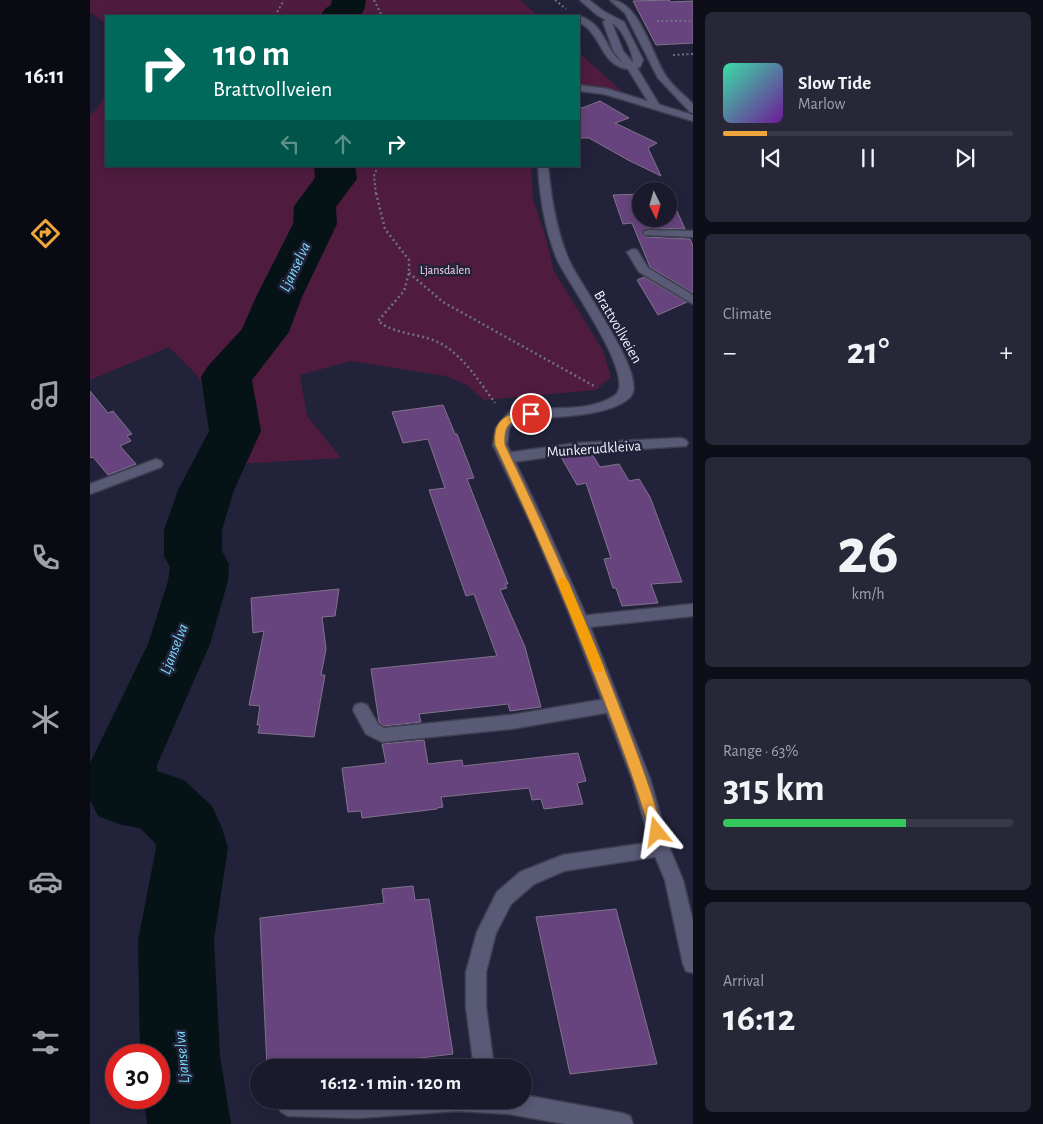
<!DOCTYPE html>
<html lang="en">
<head>
<meta charset="utf-8">
<style>
	:root { --surface:#1a1a2c; --page:#272738; --text:#f1f3f6; --muted:#9fa1a9; --line:#383848; --accent:#efa73d }
	body { margin:0; font-family:"Alegreya Sans",sans-serif; background:var(--page); color:var(--text); height:100vh; display:flex; flex-direction:column; font-size:19px; white-space:nowrap }
	* { box-sizing:border-box; margin:0 }
	p { font-size:16px; color:var(--muted) }
	.icon { flex:none; width:28px; height:28px; fill:none; stroke:currentColor; stroke-width:2; stroke-linecap:round; stroke-linejoin:round }
	.map { position:relative; flex:1; overflow:hidden }
	.panel { display:flex; flex-direction:column; gap:12px; padding:12px; background:#0e0e18; width:350px }
	.panel>* { flex:none }
	.hud { position:absolute; left:15px; top:15px; width:475px; height:152px; border-radius:0px; box-shadow:0 2px 12px #0003,0 0 0 1px var(--line); background:#00695c; color:#fff; overflow:hidden }
	.needle { width:32px; rotate:175deg }
	.buttons { position:absolute; left:542px; top:182px; display:grid; gap:10px }
	.buttons a { display:grid; place-items:center; width:45px; height:45px; border-radius:50%; background:var(--surface); box-shadow:0 2px 12px #0003,0 0 0 1px var(--line); font-size:25px }
	.speed { position:absolute; left:15px; top:1044px; display:flex; gap:10px; font-size:25px; font-weight:700; text-align:center }
	.speed>* { display:grid; place-content:center; width:65px; height:65px; border-radius:50%; background:var(--surface); box-shadow:0 2px 12px #0003,0 0 0 1px var(--line); line-height:1 }
	.speed .limit { border:8px solid #d22; background:#fff; color:#111 }
	.pin { position:absolute; display:grid; place-items:center; width:42px; height:42px; color:#fff; margin:-21px; border:2px solid #fff; border-radius:50%; box-shadow:0 1px 5px #0007 }
	.me { position:absolute; width:55px; margin:-28px; rotate:345deg; stroke-linejoin:round; filter:drop-shadow(0 0 4px #0008) }
	.turn { display:flex; align-items:center; gap:18px; height:105px; padding:0 25px; font-size:22px }
	.turn .icon { width:65px; height:65px; stroke-width:2.5 }
	.turn b { display:block; font-size:35px; line-height:42px }
	.lanes { display:flex; align-items:center; height:48px; padding:0 25px; background:#0003; justify-content:center; gap:25px; direction:ltr }
	.lanes .off { opacity:.35 }
	.big { font-size:38px; font-weight:700; line-height:1.1 }
	.panel .tile { flex:1; display:flex; flex-direction:column; justify-content:center; gap:8px; min-width:0; padding:0 18px; border-radius:8px; background:var(--page) }
	.panel .dial { align-items:center; gap:0 }
	.dial b { font-size:65px; line-height:1 }
	.song { display:flex; align-items:center; gap:15px }
	.cover { width:60px; height:60px; border-radius:8px; background:linear-gradient(135deg,hsl(160 70% 55%),hsl(280 70% 35%)) }
	.played { height:5px; border-radius:2px; background:linear-gradient(90deg,var(--accent) 15%,var(--line) 15%) }
	.keys { display:flex; justify-content:space-around; direction:ltr }
	.heat { display:flex; justify-content:space-between; align-items:center; font-size:28px; direction:ltr }
	.charge { height:8px; border-radius:4px; background:linear-gradient(90deg,#34c759 63%,var(--line) 0) }
	.trip { position:absolute; left:160px; top:1059px; width:282px; height:50px; border-radius:25px; background:var(--surface); box-shadow:0 2px 12px #0003,0 0 0 1px var(--line); font-weight:700; line-height:50px; text-align:center }
	main { display:flex; flex:1; min-height:0 }
	.tabs { display:flex; flex-direction:column; width:90px; justify-content:space-around; align-items:center; background:#0a0a12; color:var(--muted) }
	.tabs .icon { width:35px; height:35px }
	.tabs .on { color:var(--accent) }
	.tabs b { font-size:22px; color:var(--text) }
	.map>svg:first-child { display:block }
	.green { fill:#4f1c3f }
	.lines { fill:none; stroke-linecap:round; stroke-linejoin:round }
	.river { fill:#061316; fill-rule:evenodd }
	.building { fill:#67447d; stroke:#81728c }
	.lane-casing { stroke:#3f3f51; stroke-width:3 }
	.street-casing { stroke:#3f3f51; stroke-width:3 }
	.path-far1 { stroke:#6f7083; stroke-width:2; stroke-dasharray:2 2.5; stroke-linecap:butt }
	.path { stroke:#6f7083; stroke-width:2.5; stroke-dasharray:2 3; stroke-linecap:butt }
	.lane { fill:#595b76; fill-rule:evenodd }
	.street { fill:#595b76; fill-rule:evenodd }
	.route { fill:#efa73d; stroke:#9b6d28 }
	.slow { fill:#f59e0b }
	.labels { text-anchor:middle; dominant-baseline:central; stroke-width:5; stroke-linejoin:round; paint-order:stroke }
	.far-park-label { font-size:12px; fill:#fbd6ec; stroke:#22233b }
	.street-label { font-size:15px; fill:#f2f3fd; stroke:#22233b }
	.water-label { font-size:16px; font-style:italic; fill:#77dbf9; stroke:#22233b }
</style>
</head>
<body>
<main>
<nav class="tabs">
<b>16:11</b>
<svg class="icon on" aria-label="directions" viewBox="0 0 24 24"><path d="M12 3l9 9-9 9-9-9zM9 14v-3h6M13 9l2 2-2 2"/></svg>
<svg class="icon" aria-label="music" viewBox="0 0 24 24"><path d="M9 18V5l10-2v13"/><circle cx="6" cy="18" r="3"/><circle cx="16" cy="16" r="3"/></svg>
<svg class="icon" aria-label="phone" viewBox="0 0 24 24"><path d="M5 4h4l2 5-3 2q2 4 5 5l2-3 5 2v4C11 20 4 13 5 4z"/></svg>
<svg class="icon" aria-label="climate" viewBox="0 0 24 24"><path d="M12 3v18M4 7l16 10M4 17L20 7"/></svg>
<svg class="icon" aria-label="car" viewBox="0 0 24 24"><path d="M5 17H2v-5l4-1 3-4h7l3 4 3 1v5h-3M9 17h6M6 11h13"/><circle cx="7" cy="17" r="2"/><circle cx="17" cy="17" r="2"/></svg>
<svg class="icon" aria-label="filters" viewBox="0 0 24 24"><path d="M4 7h16M4 17h16"/><circle cx="9" cy="7" r="2"/><circle cx="15" cy="17" r="2"/></svg>
</nav>
<div class="map">
<svg width="603" height="1124" viewBox="0 0 603 1124">
	<rect width="100%" height="100%" fill="#22233b"/>
	<path class="green" d="M0,0H430L448,16H16V24L0,12Z
		M489,53L532,91L489,83Z
		M16,97V166H441L443,200L455,235L464,271L513,351L521,377L506,390L394,400L377,385L356,376L260,361L210,375L217,416L251,458L129,465L109,464L124,433L121,407L108,376L79,347L0,380V116Z"/>
	<g class="lines">
		<path class="river" d="M242,0H276L274,10L270,16H230L235,9L241,5Z
			M224,166H265L267,179L246,207L247,224L212,297L199,332L162,380L171,431L144,490L132,530V551L139,564L138,581L120,644L67,765V771L94,780L122,806L132,828L138,848L124,940L130,1056L141,1124H57L54,1098H69V1055H50L48,940L66,848L65,843L50,828L32,825L8,816L0,800V763L58,644L78,581L80,567L74,556V530L88,490L119,431L111,377L118,366L152,329L166,297L203,224L204,206L225,178Z"/>
	</g>
	<path class="building" d="M579,0L581,2L603,1V43L566,45L543,1Z
		M510,101L539,118L525,123L567,143L558,148L571,176L538,160L499,138H491L489,132V106L492,108Z
		M579,193L595,229L559,228L551,233L555,237L600,239L603,246V293L560,267L542,223L533,224L523,195L551,194V219H579Z
		M554,277L597,302L568,315L547,280Z
		M0,391L18,413L23,411L42,434L37,436L41,441L30,446L46,464L18,475L3,457L0,458Z
		M353,405L365,434H367L384,478L377,479L418,584H415L417,588L410,590L435,647L451,707L420,711L418,704L329,714L331,722L294,726L289,722L281,669L407,656L384,594L376,596L339,490L355,488L338,439L313,443L302,412Z
		M502,454L510,467L529,464L539,481L549,479L560,497L592,582L561,584L568,603L532,606L526,588H523L514,559L521,558L496,483L487,485L471,457Z
		M249,589L245,616L232,617L236,649L231,675H235L224,737L168,733L170,725H167L170,706L159,705L174,631L163,633L161,598Z
		M334,740L338,764L372,760L373,766L488,753L496,781L487,783L493,804L454,809L451,799L442,800L439,788L351,797L353,807L347,808V809L272,818L271,811L258,812L252,768L296,763L292,744Z
		M323,886L325,900L339,899L363,1054L247,1068H177L170,918L294,903L292,889Z
		M526,909L567,1064L480,1074L446,917Z"/>
	<g class="lines">
		<g class="lane-casing">
			<path id="lane" d="M490,0H499L513,11L534,22L553,60L550,67L547,68L570,106L568,108H562L538,69C510,65 513,35 489,22V16C517,25 513,49 533,63L524,52L513,22L516,20L507,15ZM522,23C532,28 543,52 543,63L533,51Z
				M520,0C548,0 561,51 574,73C581,85 594,95 603,104V113L600,112L568,78L535,13Z
				M559,230L603,231V237L555,235L553,233L555,231Z
				M543,249L547,250L558,268L603,295V304L549,272L537,252Z
				M591,438L596,440L598,443L596,446L487,453L416,463L411,461L409,458L411,455L416,453L487,443Z
				M66,459L71,461L73,464L71,467L0,494V484Z
				M603,604V616L490,628L484,626L482,622L484,618L490,616Z
				M521,698L527,700L529,705L527,710L521,712L421,729L292,742L276,734L263,710L265,705L271,703L277,705L288,724L294,728L421,715Z
				M571,841L577,843L580,849L577,855L474,871L444,884L421,904L406,933L396,972V1007L404,1068H384L376,1007V972L387,932L407,892L430,872L473,855Z
				M434,1095L532,1113L540,1116L543,1124H475L419,1114L367,1111L269,1118L198,1116L191,1112L187,1105L189,1100H434Z"/>
		</g>
		<g class="street-casing">
			<path id="street" d="M489,85L518,89L603,115V121L514,94L489,91Z
				M448,166H458C461,198 466,229 478,258C488,283 558,375 541,396C522,418 455,417 428,419L419,428L417,445L455,524L494,611L560,779L580,849L593,880L603,922V973L596,971L593,964L575,880L562,849L542,779L478,611L441,524L403,445L406,428L419,412C451,404 496,415 524,396C550,380 476,281 467,259C455,230 450,198 448,166Z"/>
		</g>
		<path class="path-far1" d="M284,0L292,16
			M465,0L476,9
			M185,16L194,0
			M567,21H603
			M583,55L603,54
			M286,194L284,176L288,166"/>
		<path class="path" d="M286,193L295,229L319,260V273L314,291L288,321C305,334 324,333 343,340C371,351 388,380 405,403
			M319,273L353,302L504,386"/>
		<use href="#lane" class="lane"/>
		<use href="#street" class="street"/>
	</g>
	<path class="route" d="M441,410L446,414L444,416C425,421 413,419 415,445C453,524 489,603 521,685C540,734 559,781 573,832L571,836L567,838L562,836L560,832C545,781 527,734 508,685C477,603 442,524 405,445C402,418 418,413 441,410Z"/>
	<path class="slow" d="M473,577L478,581L514,668L512,672H503L502,668L467,581Z"/>
	<g class="labels">
		<g class="far-park-label">
			<text x="355" y="270">Ljansdalen</text>
		</g>
		<g class="street-label">
			<text transform="translate(528 327) rotate(60)">Brattvollveien</text>
			<text transform="translate(504 449) rotate(-4)">Munkerudkleiva</text>
		</g>
		<g class="water-label">
			<text transform="translate(205 267) rotate(-65)">Ljanselva</text>
			<text transform="translate(84 649) rotate(-69)">Ljanselva</text>
			<text transform="translate(92 1057) rotate(-95)">Ljanselva</text>
		</g>
	</g>
</svg>
<div class="buttons">
<a><svg class="needle" viewBox="-14 -14 28 28"><path d="M0-13l5 13h-10z" fill="#e53935"/><path d="M0 13l5-13h-10z" fill="#9fa1a9"/></svg></a>
</div>
<div class="speed"><div class="limit">30</div></div>
<div class="pin" style="left:441px;top:414px;background:#d93025"><svg class="icon" aria-label="arrive" viewBox="0 0 24 24"><path d="M6 21V4h12l-3 4 3 4H6"/></svg></div>
<svg class="me" style="left:567px;top:832px" viewBox="-20 -20 40 40"><path d="M0-17L14 15 0 8-14 15z" fill="#efa73d" stroke="#fff" stroke-width="4"/></svg>
<div class="trip">16:12 · 1 min · 120 m</div>
<div class="hud">
<div class="turn"><svg class="icon" aria-label="right" viewBox="0 0 24 24"><path d="M7 20v-9h11M14 6l5 5-5 5"/></svg><div><b>110 m</b>Brattvollveien</div></div>
<div class="lanes"><svg class="icon off" aria-label="left" viewBox="0 0 24 24"><path d="M17 20v-9H6M10 6l-5 5 5 5"/></svg><svg class="icon off" aria-label="ahead" viewBox="0 0 24 24"><path d="M12 20V5M6 11l6-6 6 6"/></svg><svg class="icon" aria-label="right" viewBox="0 0 24 24"><path d="M7 20v-9h11M14 6l5 5-5 5"/></svg></div>
</div>
</div>
<section class="panel">
<div class="tile">
<div class="song"><i class="cover"></i><div><b>Slow Tide</b><p>Marlow</p></div></div>
<div class="played"></div>
<div class="keys"><svg class="icon" aria-label="previous" viewBox="0 0 24 24"><path d="M18 5L8 12l10 7zM5 5v14"/></svg><svg class="icon" aria-label="pause" viewBox="0 0 24 24"><path d="M8 5v14M16 5v14"/></svg><svg class="icon" aria-label="next" viewBox="0 0 24 24"><path d="M6 5l10 7-10 7zM19 5v14"/></svg></div>
</div>
<div class="tile"><p>Climate</p>
<div class="heat"><a>−</a><b class="big">21°</b><a>+</a></div>
</div>
<div class="tile dial"><b>26</b><p>km/h</p></div>
<div class="tile"><p>Range · 63%</p><b class="big">315 km</b><div class="charge"></div></div>
<div class="tile"><p>Arrival</p><b class="big">16:12</b></div>
</section>
</main>
</body>
</html>
